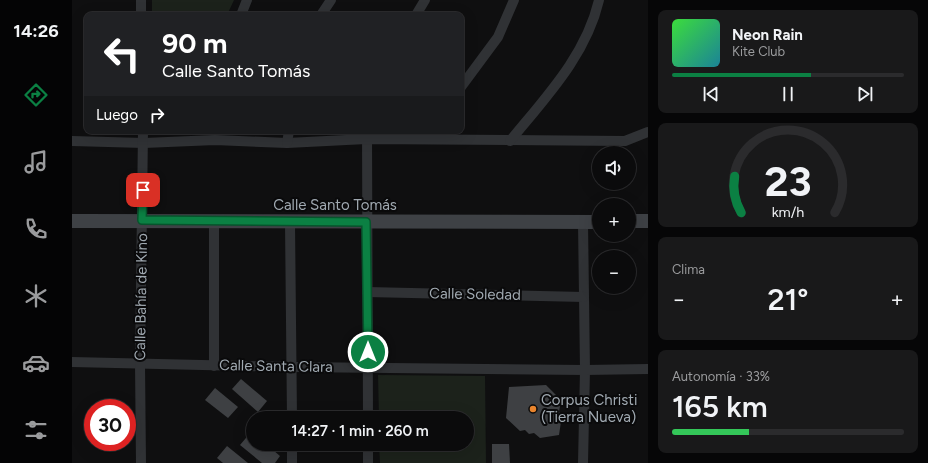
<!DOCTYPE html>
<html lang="es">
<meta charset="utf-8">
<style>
:root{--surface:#0b0b0c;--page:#19191a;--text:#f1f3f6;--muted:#9a9b9d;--line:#2b2b2d;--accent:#0b8043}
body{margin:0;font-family:Figtree,sans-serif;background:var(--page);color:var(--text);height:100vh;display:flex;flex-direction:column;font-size:15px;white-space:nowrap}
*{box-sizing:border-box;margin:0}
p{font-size:13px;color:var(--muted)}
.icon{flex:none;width:22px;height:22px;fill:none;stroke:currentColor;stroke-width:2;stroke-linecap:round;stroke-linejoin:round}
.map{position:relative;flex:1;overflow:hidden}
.details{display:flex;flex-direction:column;gap:10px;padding:10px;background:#060607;width:280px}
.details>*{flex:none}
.hud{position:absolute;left:12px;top:12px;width:380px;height:122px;border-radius:8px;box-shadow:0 4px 16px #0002,0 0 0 1px var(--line);background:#202124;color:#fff;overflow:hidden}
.buttons{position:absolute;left:520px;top:146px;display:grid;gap:8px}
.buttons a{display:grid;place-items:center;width:44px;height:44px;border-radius:50%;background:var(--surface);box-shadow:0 4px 16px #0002,0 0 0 1px var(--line);font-size:20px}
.speed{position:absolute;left:12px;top:399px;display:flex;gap:8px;font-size:20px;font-weight:700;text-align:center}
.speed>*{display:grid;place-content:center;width:52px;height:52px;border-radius:50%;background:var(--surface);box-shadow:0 4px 16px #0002,0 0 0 1px var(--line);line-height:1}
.speed .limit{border:6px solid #d22;background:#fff;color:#111}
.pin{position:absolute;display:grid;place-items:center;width:34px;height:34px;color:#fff;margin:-17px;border-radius:8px;box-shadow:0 2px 6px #0006}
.me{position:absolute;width:44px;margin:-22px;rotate:0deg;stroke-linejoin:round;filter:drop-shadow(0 0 3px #0008)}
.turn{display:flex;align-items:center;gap:14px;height:84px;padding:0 12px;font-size:18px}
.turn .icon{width:52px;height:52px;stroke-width:2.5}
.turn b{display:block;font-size:28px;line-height:34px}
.then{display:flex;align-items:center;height:38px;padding:0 12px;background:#0003;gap:8px;font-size:15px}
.big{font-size:30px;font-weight:600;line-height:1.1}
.details .tile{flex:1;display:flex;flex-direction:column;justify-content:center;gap:6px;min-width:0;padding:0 14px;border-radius:8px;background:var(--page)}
.details .dial{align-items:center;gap:0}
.dial svg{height:104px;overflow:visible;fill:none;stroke:var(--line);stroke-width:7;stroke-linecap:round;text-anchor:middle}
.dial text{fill:var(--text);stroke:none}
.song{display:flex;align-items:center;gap:12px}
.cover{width:48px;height:48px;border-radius:6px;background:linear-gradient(135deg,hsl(120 70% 55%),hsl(190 70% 35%))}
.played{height:4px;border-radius:2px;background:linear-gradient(90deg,var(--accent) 60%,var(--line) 60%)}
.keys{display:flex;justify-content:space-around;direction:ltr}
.heat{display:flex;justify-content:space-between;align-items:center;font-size:22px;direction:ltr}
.charge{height:6px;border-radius:3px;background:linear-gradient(90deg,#34c759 33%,var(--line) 0)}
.trip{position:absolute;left:174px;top:411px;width:228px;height:40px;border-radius:20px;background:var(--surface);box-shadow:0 4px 16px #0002,0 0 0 1px var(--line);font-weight:600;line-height:40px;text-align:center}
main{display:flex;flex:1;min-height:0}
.dock{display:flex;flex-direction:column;width:72px;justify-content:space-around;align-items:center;background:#040405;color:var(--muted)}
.dock .icon{width:28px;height:28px}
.dock .active{color:var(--accent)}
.dock b{font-size:18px;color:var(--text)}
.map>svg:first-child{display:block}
.green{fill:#1c221b}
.building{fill:#3e4043}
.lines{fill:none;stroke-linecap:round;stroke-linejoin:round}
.street{stroke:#303235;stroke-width:10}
.secondary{stroke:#3e4145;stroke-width:14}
.route-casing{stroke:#07532c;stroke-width:10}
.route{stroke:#0b8043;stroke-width:7}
.poi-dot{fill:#ea852d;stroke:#0a0a0b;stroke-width:1.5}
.labels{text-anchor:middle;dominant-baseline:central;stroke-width:4;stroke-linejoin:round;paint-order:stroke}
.street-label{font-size:15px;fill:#a0a9b1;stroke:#0a0a0b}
.poi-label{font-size:15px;fill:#a0a9b1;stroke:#0a0a0b;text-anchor:start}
</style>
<main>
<nav class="dock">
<b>14:26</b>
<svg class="icon active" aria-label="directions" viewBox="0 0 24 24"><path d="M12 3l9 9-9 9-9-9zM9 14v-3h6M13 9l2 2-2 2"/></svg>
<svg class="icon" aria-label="music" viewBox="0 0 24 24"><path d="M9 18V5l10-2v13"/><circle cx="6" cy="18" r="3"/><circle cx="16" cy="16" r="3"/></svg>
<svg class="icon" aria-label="phone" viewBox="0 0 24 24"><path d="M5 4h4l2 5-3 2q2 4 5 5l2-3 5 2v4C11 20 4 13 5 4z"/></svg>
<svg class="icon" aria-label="climate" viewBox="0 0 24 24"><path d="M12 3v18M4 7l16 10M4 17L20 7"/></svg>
<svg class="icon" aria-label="car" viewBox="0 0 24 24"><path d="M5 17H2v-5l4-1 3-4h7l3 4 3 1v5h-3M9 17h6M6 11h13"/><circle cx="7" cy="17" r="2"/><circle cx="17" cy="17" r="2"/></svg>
<svg class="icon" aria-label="filters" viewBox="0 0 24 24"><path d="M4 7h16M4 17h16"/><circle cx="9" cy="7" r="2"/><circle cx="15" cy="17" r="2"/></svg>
</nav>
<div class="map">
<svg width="576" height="463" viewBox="0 0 576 463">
<rect width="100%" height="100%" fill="#0f0f10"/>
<g class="green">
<path d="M80,0h82l-7,15h-75z"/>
<path d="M306,375l107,1 1,87h-106l-1,-19h88v-26h-88z"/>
</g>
<g class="building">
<path d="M169,379l26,22 -9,11 -26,-23z"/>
<path d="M474,385l12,12 -3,4 5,5 -1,6 3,3 -3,20 -19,3 -6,-5 -5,1 -4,-4 -5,1 -14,-13 3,-31z"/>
<path d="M143,388l23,19 -10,11 -23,-18z"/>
<path d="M179,432l2,1v11h13l14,12 -5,7h-13l-22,-18z"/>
<path d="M420,444h17l1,19h-18z"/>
<path d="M155,446l21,17h-25l-6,-5z"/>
</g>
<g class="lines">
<g class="street">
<path d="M69,15v-15"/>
<path d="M169,15l6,-15"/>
<path d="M249,15l10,-15"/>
<path d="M344,15l9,-15"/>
<path d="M389,87l37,-50 16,-37"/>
<path d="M295,131l1,287"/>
<path d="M0,141l72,2 71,-3 72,3 79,-4 259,2 23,-9"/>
<path d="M438,141c35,-43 76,-85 89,-141"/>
<path d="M215,143l2,-12"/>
<path d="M511,222l2,148 -2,93"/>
<path d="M218,223l2,195"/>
<path d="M295,292l217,5"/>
<path d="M0,362l221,5 292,3 63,-1"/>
<path d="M142,366v-144"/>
<path d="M296,444v19"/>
<path d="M69,463l-1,-99 3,-233"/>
<path d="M220,463v-19"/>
</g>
<g class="secondary">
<path d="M0,221l527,1"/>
<path d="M557,221h19"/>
</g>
</g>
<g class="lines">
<defs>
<path id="route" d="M71,190l-1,30 224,2 2,130"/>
</defs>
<use href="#route" class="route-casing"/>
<use href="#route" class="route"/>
</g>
<circle class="poi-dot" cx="461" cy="409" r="4"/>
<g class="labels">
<g class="street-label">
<text x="263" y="205">Calle Santo Tomás</text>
<text transform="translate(403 294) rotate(1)">Calle Soledad</text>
<text transform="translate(69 297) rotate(-89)">Calle Bahía de Kino</text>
<text transform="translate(204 366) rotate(1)">Calle Santa Clara</text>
</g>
<g class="poi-label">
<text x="469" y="400">Corpus Christi<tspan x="469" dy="17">(Tierra Nueva)</tspan></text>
</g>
</g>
</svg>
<div class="buttons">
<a><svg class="icon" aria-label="sound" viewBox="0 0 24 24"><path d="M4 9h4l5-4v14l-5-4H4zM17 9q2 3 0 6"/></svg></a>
<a>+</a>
<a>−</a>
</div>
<div class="speed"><div class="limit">30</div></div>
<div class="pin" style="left:71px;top:190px;background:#d93025"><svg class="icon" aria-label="arrive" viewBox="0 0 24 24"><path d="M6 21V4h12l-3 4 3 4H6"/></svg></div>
<svg class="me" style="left:296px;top:352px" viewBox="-20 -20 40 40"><circle r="17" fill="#0b8043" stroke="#fff" stroke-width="3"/><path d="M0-11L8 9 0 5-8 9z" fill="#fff"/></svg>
<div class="trip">14:27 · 1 min · 260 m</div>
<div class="hud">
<div class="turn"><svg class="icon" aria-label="left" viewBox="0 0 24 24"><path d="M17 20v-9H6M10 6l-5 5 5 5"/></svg><div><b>90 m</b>Calle Santo Tomás</div></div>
<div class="then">Luego<svg class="icon" aria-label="right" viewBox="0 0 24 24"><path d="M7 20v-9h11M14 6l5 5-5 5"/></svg></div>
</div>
</div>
<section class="details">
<div class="tile">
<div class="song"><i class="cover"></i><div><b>Neon Rain</b><p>Kite Club</p></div></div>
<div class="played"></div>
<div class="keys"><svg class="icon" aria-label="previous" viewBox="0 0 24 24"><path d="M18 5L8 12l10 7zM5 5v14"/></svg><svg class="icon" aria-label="pause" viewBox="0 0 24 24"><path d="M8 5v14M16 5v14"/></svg><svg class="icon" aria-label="next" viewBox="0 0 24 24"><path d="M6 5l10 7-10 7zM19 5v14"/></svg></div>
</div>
<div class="tile dial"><svg viewBox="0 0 100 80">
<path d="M14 69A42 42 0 1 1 86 69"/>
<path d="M14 69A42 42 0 0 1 9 41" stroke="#0b8043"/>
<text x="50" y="56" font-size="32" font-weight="700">23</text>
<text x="50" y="72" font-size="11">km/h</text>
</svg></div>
<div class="tile"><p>Clima</p>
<div class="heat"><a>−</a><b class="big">21°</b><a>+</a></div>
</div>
<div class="tile"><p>Autonomía · 33%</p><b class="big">165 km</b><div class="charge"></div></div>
</section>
</main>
